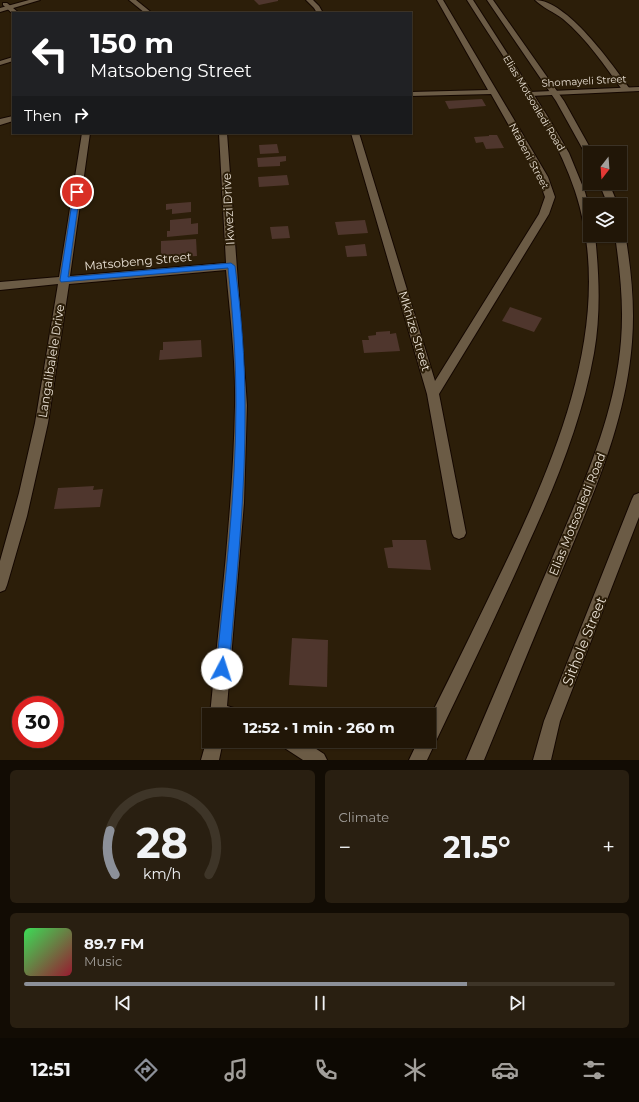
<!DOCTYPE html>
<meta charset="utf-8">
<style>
:root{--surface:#211607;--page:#291f11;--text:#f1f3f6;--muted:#a29f9b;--line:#3e3528;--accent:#8c9099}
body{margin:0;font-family:Montserrat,sans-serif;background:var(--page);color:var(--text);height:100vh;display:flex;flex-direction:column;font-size:15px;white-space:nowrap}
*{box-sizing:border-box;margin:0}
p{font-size:13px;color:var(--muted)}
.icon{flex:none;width:22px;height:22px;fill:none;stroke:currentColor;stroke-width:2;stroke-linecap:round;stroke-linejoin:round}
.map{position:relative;height:760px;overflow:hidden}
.side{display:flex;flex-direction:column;gap:10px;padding:10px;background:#120c04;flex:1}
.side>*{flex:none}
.hud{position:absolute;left:12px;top:12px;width:400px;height:122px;border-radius:0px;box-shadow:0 1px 3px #0004,0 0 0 1px var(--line);background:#202124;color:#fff;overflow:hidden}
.needle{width:26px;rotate:197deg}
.controls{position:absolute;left:583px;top:146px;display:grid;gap:8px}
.controls a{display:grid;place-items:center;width:44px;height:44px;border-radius:0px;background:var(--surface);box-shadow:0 1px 3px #0004,0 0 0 1px var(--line);font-size:20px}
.speed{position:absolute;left:12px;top:696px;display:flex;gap:8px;font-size:20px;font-weight:700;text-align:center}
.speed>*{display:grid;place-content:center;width:52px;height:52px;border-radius:50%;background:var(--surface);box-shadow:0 1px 3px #0004,0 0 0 1px var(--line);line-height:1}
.speed .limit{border:6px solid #d22;background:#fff;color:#111}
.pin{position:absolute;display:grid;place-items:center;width:34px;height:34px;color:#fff;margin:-17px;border:2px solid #fff;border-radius:50%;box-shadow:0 1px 4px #0007}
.me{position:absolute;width:44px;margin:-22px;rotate:5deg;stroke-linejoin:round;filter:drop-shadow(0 0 3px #0008)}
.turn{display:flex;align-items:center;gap:14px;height:84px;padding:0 12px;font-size:18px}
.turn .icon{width:52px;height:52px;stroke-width:2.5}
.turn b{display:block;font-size:28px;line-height:34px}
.then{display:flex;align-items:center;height:38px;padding:0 12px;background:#0003;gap:8px;font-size:15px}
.big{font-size:30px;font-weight:700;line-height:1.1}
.side .tile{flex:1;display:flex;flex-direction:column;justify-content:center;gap:6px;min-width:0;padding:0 14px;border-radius:6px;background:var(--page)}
.side .dial{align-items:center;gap:0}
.dial svg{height:104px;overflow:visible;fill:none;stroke:var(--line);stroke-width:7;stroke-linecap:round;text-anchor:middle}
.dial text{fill:var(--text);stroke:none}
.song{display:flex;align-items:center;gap:12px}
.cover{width:48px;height:48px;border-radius:6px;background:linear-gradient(135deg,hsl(130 70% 55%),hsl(350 70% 35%))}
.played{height:4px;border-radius:2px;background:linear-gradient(90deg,var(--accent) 75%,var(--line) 75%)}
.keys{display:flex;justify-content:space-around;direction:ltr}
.heat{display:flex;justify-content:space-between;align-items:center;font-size:22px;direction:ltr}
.side .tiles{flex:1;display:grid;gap:10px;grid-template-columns:1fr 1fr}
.tile:last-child{grid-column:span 2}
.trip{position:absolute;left:202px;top:708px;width:234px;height:40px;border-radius:0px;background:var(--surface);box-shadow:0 1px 3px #0004,0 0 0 1px var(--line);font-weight:700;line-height:40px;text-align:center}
.menu{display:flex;height:64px;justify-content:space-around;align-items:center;background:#0d0903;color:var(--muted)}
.menu .icon{width:28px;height:28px}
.menu .on{color:var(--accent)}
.menu b{font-size:18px;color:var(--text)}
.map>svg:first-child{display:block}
.building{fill:#4f362d}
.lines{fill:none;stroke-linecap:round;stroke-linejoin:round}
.minor-casing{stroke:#140700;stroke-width:2}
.tertiary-casing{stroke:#140700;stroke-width:2}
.secondary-casing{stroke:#140700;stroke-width:2}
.minor{fill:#6b5b45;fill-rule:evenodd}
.tertiary{fill:#6b5b45;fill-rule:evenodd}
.secondary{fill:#6b5b45;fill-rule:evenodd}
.route{fill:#1a73e8;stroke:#114b97}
.labels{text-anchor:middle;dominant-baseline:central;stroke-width:4;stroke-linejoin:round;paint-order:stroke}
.far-street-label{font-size:10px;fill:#eae1d5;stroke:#2c1e09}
.street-label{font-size:12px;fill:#eae1d5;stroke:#2c1e09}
.near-street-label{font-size:14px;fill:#eae1d5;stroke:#2c1e09}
</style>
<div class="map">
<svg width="639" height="760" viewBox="0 0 639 760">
<rect width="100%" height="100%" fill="#2c1e09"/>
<g class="building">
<path d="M254,0h24v1l-19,4z"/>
<path d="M362,11l1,2h-25v-1z"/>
<path d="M482,99l4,7 -37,3 -4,-8z"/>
<path d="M489,135h8l7,13 -18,1 -3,-7 -7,1 -2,-6 15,-1z"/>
<path d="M277,144l2,9 -19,1 -1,-9z"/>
<path d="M286,156v5l-6,1v4l-22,1 -1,-9z"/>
<path d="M287,175l2,10 -30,2 -1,-10z"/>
<path d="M191,202v10l-19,2v-5l-6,1v-6z"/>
<path d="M191,218v6l7,-1v11l-31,3v-6h3v-11z"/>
<path d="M365,220l3,13 -30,2 -3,-13z"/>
<path d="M288,226l2,12 -18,1 -2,-12z"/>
<path d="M196,239l1,17 -36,2v-17z"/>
<path d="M365,244l2,12 -20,1 -2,-11z"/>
<path d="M510,307l32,11 -8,14 -32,-11z"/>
<path d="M390,331v3l6,-1 4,18 -36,2 -2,-13h7l-1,-4 8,-1v-3z"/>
<path d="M201,340l1,17 -43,3 1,-10h3v-8z"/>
<path d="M94,486l-1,4 10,-1 -3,18 -46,2 4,-21z"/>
<path d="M392,540h34l5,30 -43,-2 -4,-20 9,-1z"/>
<path d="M292,638l36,2 -1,47 -38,-2z"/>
</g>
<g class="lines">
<defs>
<g id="minor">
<path d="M129,0h7l16,13h-7z"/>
<path d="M306,0h7l6,6 4,7h-6l-3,-5z"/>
<path d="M437,0h6l105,177 7,20 -6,17 -110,180 27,139 -2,4 -5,2 -5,-2 -2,-4 -25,-139 -76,-261h8l76,248 104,-167 6,-17 -7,-20 -47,-83 -80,2v-4l77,-2z"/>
<path d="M535,0c32,0 77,64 95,89l-1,2h-6c-18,-25 -36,-52 -60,-72 -9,-7 -20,-11 -28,-19z"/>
<path d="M3,3h4l12,10 -6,1 -10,-9z"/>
<path d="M13,57v4l-13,4v-4z"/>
<path d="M13,116v5l-13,4v-6z"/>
<path d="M82,133h8l-20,143 156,-13 -7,-130h8l20,272 -3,98 -17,203 10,3 2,6h-29c10,-103 23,-206 25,-309 1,-45 -5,-91 -9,-136l-157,14 -21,139 -21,93 -20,69 -2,5 -5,2v-31l19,-68 16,-70 23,-139 -58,6v-8l59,-5z"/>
<path d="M639,493v24l-79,204 -9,39h-18l11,-39 88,-222 2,-4z"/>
<path d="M208,735l1,6h14l-4,19h-18z"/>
<path d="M280,741h24l20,13 3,6h-24l-20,-13z"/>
</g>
<path id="tertiary" d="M639,87v4l-109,5 -4,-2 4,-2z"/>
<g id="secondary">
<path d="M29,0h11l-40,12v-4z"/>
<path d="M467,0h6l75,117 21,36 16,39 5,18v25h5c4,39 6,78 -1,118 -12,68 -39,133 -68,196 -31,71 -66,141 -99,211h-18l9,-19h11v-22c26,-52 51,-103 76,-155 54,-113 111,-248 70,-373 -22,-66 -71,-132 -108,-191z"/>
<path d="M487,0h6l71,101 29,52h-3v5l-4,-3 -30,-54z"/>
<path d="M599,183h10l9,22h-10z"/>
<path d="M620,230l5,3c6,36 10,71 7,109 -6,78 -37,148 -66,219 -28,66 -55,133 -82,199h-18c29,-69 59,-138 88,-206 29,-69 61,-138 67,-213 3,-37 -1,-70 -6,-106h5z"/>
</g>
</defs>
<use href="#minor" class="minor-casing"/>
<use href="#tertiary" class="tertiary-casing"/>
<use href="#secondary" class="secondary-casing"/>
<use href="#minor" class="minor"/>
<use href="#tertiary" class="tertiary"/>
<use href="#secondary" class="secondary"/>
</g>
<path class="route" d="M74,190h5l1,2 -12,85 163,-14 4,3c6,45 10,93 10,139 1,88 -9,176 -16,264l-2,4 -5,2 -4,-2 -2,-4c9,-88 20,-176 20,-264 0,-45 -3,-92 -8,-137l-167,14 -1,-2z"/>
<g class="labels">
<g class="far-street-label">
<text transform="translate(584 81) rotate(-3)">Shomayeli Street</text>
<text transform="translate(534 103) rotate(59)">Elias Motsoaledi Road</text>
<text transform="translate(529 156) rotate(62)">Ntabeni Street</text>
</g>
<g class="street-label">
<text transform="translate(228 209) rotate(-93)">Ikwezi Drive</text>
<text transform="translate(138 261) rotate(-5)">Matsobeng Street</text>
<text transform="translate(415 331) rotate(73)">Mkhize Street</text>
<text transform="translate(51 361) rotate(-81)">Langalibalele Drive</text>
<text transform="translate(577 514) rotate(-68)">Elias Motsoaledi Road</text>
</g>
<g class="near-street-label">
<text transform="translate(584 641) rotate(-68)">Sithole Street</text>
</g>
</g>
</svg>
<div class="controls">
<a><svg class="needle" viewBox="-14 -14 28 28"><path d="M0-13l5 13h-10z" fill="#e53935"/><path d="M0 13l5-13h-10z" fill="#a29f9b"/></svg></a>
<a><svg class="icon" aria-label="layers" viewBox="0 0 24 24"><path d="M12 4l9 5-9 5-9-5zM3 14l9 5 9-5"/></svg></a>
</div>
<div class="speed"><div class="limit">30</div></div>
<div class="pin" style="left:77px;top:192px;background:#d93025"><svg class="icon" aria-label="arrive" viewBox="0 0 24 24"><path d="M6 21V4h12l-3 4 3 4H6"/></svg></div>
<svg class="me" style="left:222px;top:669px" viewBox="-20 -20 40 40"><circle r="19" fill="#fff"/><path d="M0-13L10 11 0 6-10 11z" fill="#1a73e8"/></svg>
<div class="trip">12:52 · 1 min · 260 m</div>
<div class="hud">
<div class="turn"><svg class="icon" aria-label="left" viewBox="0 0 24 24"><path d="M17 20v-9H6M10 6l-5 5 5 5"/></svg><div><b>150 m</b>Matsobeng Street</div></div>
<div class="then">Then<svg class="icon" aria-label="right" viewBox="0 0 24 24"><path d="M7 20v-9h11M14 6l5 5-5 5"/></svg></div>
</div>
</div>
<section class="side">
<div class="tiles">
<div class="tile dial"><svg viewBox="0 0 100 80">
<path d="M14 69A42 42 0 1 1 86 69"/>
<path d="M14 69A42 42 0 0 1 10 35" stroke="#8c9099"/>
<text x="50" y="56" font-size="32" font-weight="700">28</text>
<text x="50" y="72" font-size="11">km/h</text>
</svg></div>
<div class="tile"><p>Climate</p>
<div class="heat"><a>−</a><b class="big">21.5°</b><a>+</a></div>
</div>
<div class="tile">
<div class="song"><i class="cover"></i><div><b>89.7 FM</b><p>Music</p></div></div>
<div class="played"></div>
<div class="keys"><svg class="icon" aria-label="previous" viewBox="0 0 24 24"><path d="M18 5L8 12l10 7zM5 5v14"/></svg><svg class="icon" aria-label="pause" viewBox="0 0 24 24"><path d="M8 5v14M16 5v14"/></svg><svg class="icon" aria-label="next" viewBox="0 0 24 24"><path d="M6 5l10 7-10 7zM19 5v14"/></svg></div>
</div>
</div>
</section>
<nav class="menu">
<b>12:51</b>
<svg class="icon on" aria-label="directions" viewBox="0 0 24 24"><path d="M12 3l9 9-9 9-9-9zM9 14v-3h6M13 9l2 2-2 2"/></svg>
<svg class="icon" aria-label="music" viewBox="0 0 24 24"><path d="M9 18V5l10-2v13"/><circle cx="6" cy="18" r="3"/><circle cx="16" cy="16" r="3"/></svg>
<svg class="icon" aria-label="phone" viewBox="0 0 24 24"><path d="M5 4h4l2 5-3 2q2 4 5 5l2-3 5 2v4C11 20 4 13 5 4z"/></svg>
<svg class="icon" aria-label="climate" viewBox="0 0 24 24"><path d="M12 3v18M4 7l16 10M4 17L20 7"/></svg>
<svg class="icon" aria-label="car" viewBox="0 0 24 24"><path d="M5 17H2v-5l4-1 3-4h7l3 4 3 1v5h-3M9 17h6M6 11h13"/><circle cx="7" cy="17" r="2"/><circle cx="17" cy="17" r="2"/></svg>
<svg class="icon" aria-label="filters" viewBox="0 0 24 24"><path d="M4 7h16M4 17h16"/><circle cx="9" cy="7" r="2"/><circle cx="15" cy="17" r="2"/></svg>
</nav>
